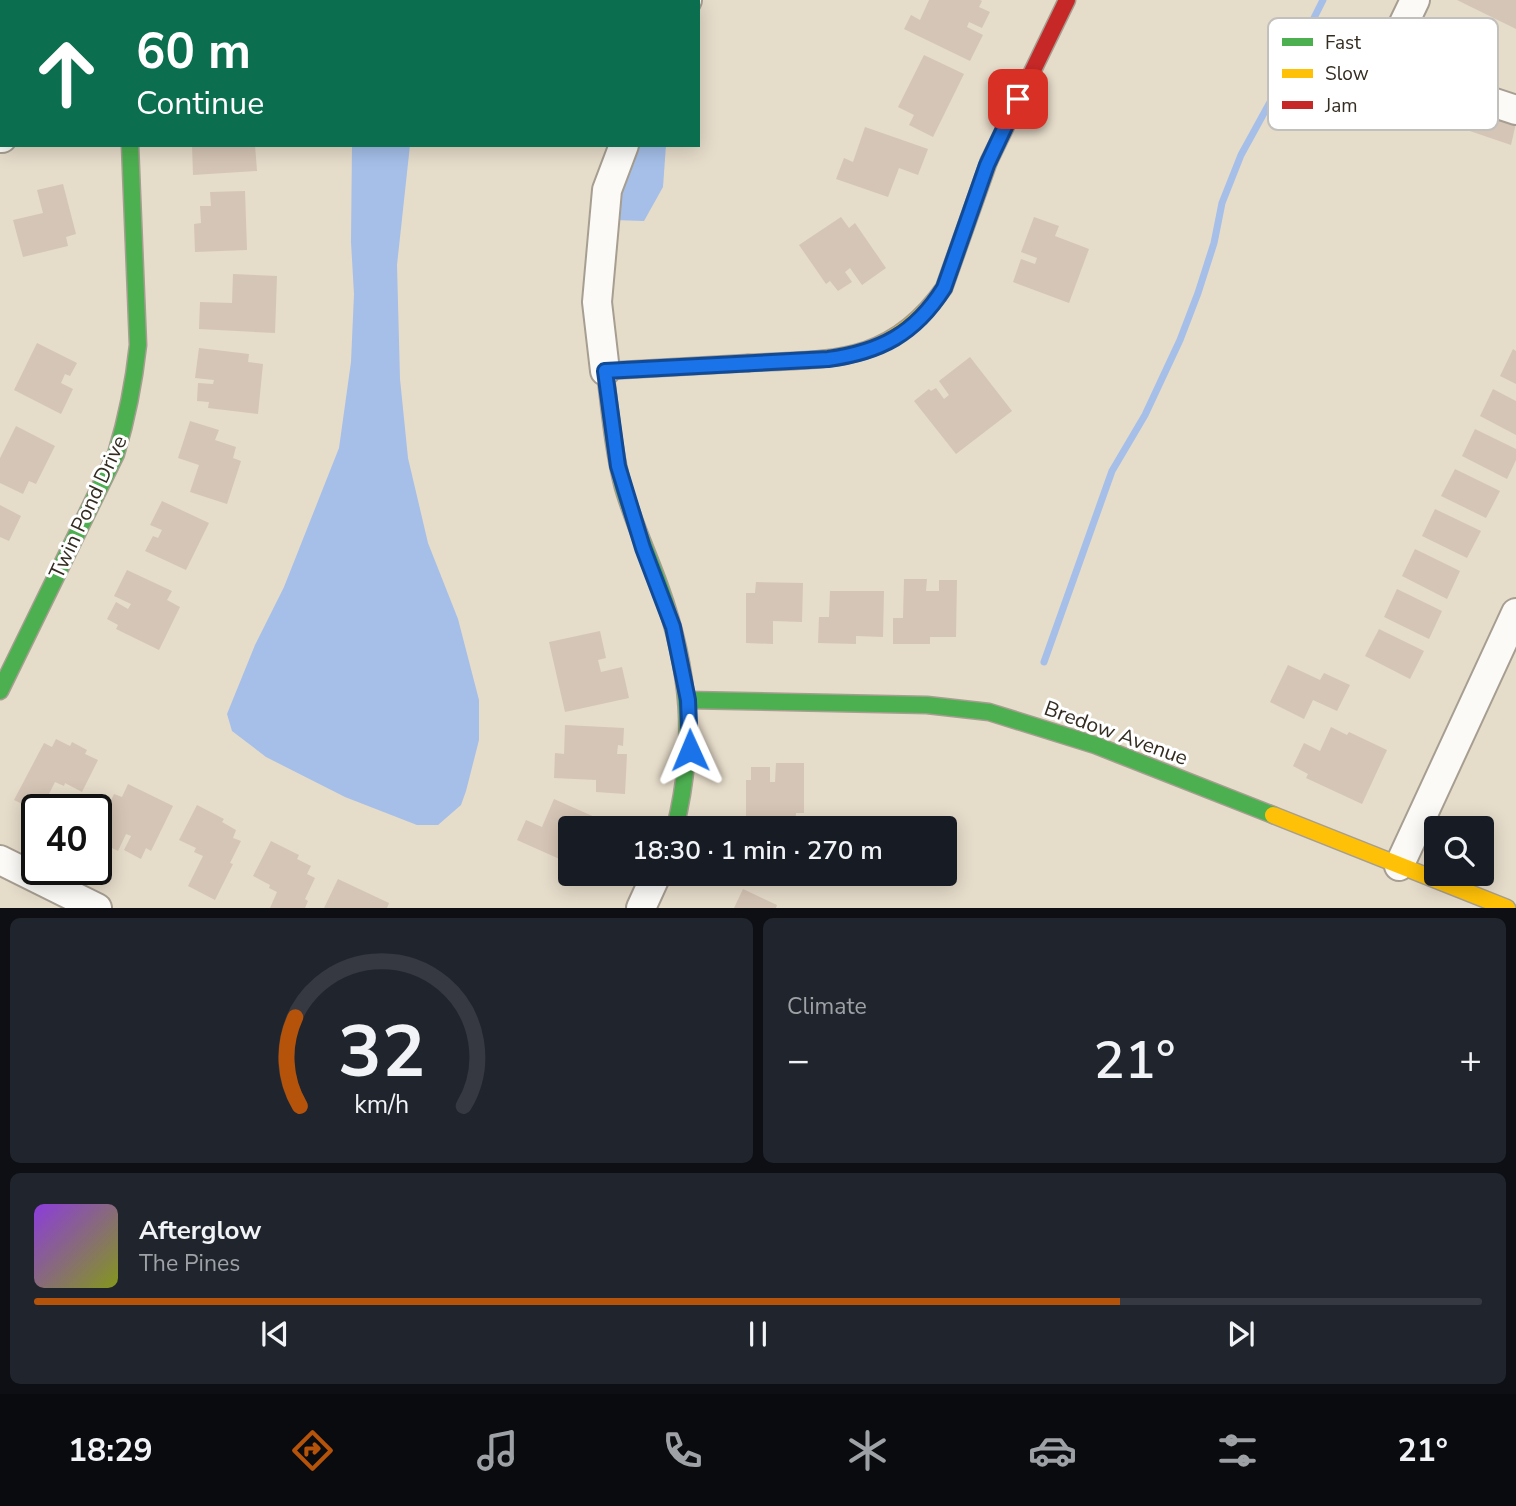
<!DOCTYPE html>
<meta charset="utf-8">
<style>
:root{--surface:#171b24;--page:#20242c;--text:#f1f3f6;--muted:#9ea1a6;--line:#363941;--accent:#b45309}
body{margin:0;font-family:"Nunito Sans",sans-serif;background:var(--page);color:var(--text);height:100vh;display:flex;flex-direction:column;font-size:26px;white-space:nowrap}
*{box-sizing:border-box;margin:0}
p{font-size:23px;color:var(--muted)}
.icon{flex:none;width:38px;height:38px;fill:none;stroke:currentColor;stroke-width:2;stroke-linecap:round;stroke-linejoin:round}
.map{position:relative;height:908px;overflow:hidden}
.details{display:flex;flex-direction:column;gap:10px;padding:10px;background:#0d0f14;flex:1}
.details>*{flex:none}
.guide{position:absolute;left:0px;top:0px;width:700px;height:147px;box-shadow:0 4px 18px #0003;background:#0b6e4f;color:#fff;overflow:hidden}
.fabs{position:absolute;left:1424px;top:816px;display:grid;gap:14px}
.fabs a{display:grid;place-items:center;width:70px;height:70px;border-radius:7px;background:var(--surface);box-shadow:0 4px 18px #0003;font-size:35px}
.speed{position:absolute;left:21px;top:794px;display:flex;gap:14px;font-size:35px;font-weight:700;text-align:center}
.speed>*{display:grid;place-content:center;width:91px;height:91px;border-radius:50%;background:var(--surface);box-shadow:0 4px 18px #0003;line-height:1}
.speed .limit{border:4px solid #111;border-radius:10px;background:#fff;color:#111}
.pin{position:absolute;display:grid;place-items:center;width:60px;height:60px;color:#fff;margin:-30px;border-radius:14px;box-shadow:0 4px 10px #0006}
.me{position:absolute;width:77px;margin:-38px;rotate:359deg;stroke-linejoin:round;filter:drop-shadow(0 0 5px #0008)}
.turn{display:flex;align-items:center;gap:24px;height:147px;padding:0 21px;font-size:32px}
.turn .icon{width:91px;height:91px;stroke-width:2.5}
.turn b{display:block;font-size:49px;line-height:60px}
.big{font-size:52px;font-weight:600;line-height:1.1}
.details .widget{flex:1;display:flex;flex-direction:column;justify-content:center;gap:10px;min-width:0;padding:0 24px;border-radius:10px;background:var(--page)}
.details .dial{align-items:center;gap:0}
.dial svg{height:182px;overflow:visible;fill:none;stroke:var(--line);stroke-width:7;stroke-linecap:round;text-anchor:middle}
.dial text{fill:var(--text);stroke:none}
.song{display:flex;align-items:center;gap:21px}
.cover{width:84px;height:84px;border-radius:10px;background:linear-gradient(135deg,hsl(270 70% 55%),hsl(70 70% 35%))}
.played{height:7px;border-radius:4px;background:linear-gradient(90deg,var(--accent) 75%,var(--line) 75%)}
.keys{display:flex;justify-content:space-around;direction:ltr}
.heat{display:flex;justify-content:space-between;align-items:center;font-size:38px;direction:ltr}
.details .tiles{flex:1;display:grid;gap:10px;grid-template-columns:1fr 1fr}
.widget:last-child{grid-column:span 2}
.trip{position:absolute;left:558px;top:816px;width:399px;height:70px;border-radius:7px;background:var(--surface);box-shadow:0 4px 18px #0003;font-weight:600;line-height:70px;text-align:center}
.menu{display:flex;height:112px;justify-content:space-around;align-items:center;background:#090b0e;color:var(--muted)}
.menu .icon{width:49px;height:49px}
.menu .on{color:var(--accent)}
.menu b{font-size:32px;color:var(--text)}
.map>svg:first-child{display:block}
.water{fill:#a5bfe9}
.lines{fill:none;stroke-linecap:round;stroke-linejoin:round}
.stream{stroke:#a5bfe9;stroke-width:7}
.building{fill:#d5c5b6}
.street-casing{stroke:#a69e91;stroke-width:32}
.fast-casing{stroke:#a69e91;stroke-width:19}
.slow-casing{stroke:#a69e91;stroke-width:19}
.jam-casing{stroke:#a69e91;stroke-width:19}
.street{stroke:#fbfaf7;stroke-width:28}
.fast{stroke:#4caf50;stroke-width:16}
.slow{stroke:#ffc107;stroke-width:16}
.jam{stroke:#c62828;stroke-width:16}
.route-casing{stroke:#114b97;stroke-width:18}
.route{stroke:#1a73e8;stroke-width:12}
.labels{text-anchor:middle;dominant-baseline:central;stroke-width:6;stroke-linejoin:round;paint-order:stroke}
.street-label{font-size:21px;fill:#332c20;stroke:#fff}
.key{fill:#fff;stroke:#c2c0bc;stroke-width:2}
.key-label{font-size:19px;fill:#332c20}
</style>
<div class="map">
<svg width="1516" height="908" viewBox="0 0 1516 908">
<rect width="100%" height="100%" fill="#e6dcca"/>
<g class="water">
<path d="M352,145h58l-13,120 3,114 8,79 20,85 30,76 21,81v40l-13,51 -5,14 -23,20h-21l-72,-28 -79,-40 -34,-26 -5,-17 28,-69 29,-58 55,-139 12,-86 3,-68 -3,-52z"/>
<path d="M608,145h58l-3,42 -19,34 -30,-1 -18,-16v-28z"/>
</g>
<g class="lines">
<path class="stream" d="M1044,662l68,-191 33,-56 35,-75 18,-47 16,-50 8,-40 19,-48 51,-93 31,-62"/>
</g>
<g class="building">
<path d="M929,0h51l2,1 -3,6 11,5 -8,16 -13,-6 -2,5 16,8 -13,26 -66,-32 7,-14 9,5z"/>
<path d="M1457,0h59v29z"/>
<path d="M924,55l40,19 -31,63 -24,-12 5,-10 -16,-8z"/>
<path d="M1412,89l104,34 -5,22 -106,-36z"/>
<path d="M865,127l63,22 -10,26 -19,-7 -11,29 -52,-18 8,-21 9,4z"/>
<path d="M192,145h63l2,26 -64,4z"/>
<path d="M63,184l13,50 -10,3 2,9 -45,11 -10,-37 30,-7 -6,-23z"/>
<path d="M245,191l2,59 -52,2 -1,-28 7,-1 -1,-17h11l-1,-14z"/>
<path d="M841,217l8,11 6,-5 31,45 -24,17 -12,-17 -5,4 7,10 -14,9 -8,-10 -4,3 -27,-39z"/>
<path d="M1034,217l25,9 -4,10 34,13 -20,54 -56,-21 8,-23 14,5 2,-6 -16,-6z"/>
<path d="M233,274l44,2 -2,57 -76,-4 1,-27 32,1z"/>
<path d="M37,343l40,20 -7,13 -5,-2 -4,9 12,6 -12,25 -47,-24z"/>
<path d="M199,348l50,6 -1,8 15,2 -5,50 -50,-6 1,-6 -12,-1 1,-18 15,1 1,-4 -19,-2z"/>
<path d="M1513,349l3,2v33l-16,-8z"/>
<path d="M970,357l42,54 -56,43 -42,-53 15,-12 2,2 5,-3 8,11 5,-4 -10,-14z"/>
<path d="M1493,389l23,12v34l-36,-19z"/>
<path d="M190,421l29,9 -4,10 21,7 -3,11 8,3 -14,43 -37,-12 9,-27 -21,-7z"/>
<path d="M16,426l39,20 -19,38 -7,-3 -6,13 -23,-11v-25z"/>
<path d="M1475,429l41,20v11l-9,19 -45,-23z"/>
<path d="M1455,469l45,22 -14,27 -45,-22z"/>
<path d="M162,501l47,22 -23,47 -41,-19 8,-15 5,2 4,-8 -12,-5z"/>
<path d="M0,505l21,11 -12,25 -9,-4z"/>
<path d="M1435,509l46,22 -14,27 -45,-22z"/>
<path d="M1415,549l45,22 -13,28 -45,-23z"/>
<path d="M127,570l45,21 -5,9 13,7 -21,43 -43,-21 2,-4 -11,-6 9,-17 12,7 3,-5 -17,-8z"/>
<path d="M904,579h23l-1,12h13v-11h18l-1,57h-26v7h-37v-26h10z"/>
<path d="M756,582l47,1 -1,39 -29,-1v23l-27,-1v-50h9z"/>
<path d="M1397,589l45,22 -13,28 -45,-22z"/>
<path d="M830,591h54l-1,46 -27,-1v8l-38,-1 1,-26h10z"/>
<path d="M1379,629l45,22 -14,28 -45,-23z"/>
<path d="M600,631l6,27 -8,2 3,12 21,-5 7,31 -64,14 -16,-70z"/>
<path d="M1288,665l32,15 4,-7 26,12 -13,26 -24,-11 -9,19 -34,-17z"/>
<path d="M565,725l59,3 -1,18 -5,-1 -1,9h10l-2,40 -29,-2v-12l-42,-2 1,-25 9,1z"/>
<path d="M1331,727l16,8 2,-3 38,18 -25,54 -56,-26 2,-4 -15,-8 11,-23 16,8z"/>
<path d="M56,739l14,7 2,-4 15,8 -2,4 13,6 -16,32 -17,-9 -1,3 -9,-4 -14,28 -4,1 -23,-11 30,-57 8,4z"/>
<path d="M776,763h28v50h-8l-1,14h-49v-47h5v-13h19v15h5z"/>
<path d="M128,784l45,22 -22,45 -5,-3 -5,11 -17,-9 7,-14 -5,-2 -8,17 -22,-11v-19l5,-10 4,2 9,-19 8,3z"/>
<path d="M554,799l52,23 -2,6h-34v45h21l-5,11 -27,-12 5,-11 -47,-21 9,-20 16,7z"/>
<path d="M197,805l27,14 -2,3 14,8 -3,8 8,3 -11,22 3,1 -18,36 -27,-14 15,-30 -9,-4 2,-4 -17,-8z"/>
<path d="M271,841l28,14 -2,4 14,7 -4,8 8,4 -10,21 3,2 -3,7h-35l7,-16 -8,-4 1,-3 -17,-9z"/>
<path d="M338,879l51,24 -2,5h-63z"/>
<path d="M743,889l34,16 -1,3h-42z"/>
</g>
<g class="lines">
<defs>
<g id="street">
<path d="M123,0v2"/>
<path d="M1415,0l-12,25 -9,31 16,19 106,35"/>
<path d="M686,2l1,-2"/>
<path d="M0,138h2"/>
<path d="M605,371l-8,-69 10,-112 17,-45"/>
<path d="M0,860l97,48"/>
<path d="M1399,866l117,-253"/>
<path d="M641,908l16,-35"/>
</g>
<g id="fast">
<path d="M0,691l116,-237c11,-36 18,-72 22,-109l-8,-200"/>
<path d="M688,700l239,5 62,7 106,33 178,70"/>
<path d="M675,828c21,-85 15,-158 -15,-241 -12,-33 -27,-66 -37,-100 -10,-38 -13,-77 -18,-116l143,-8"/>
</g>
<g id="slow">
<path d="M748,363c84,-4 143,1 196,-75l45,-127"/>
<path d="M1273,815l234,93"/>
</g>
<path id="jam" d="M989,161l78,-161"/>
</defs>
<use href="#street" class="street-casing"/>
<use href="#fast" class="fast-casing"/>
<use href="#slow" class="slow-casing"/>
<use href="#jam" class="jam-casing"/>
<use href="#street" class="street"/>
<use href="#fast" class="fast"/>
<use href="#slow" class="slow"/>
<use href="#jam" class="jam"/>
</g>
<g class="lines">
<defs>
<path id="route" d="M690,750l-2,-50 -15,-73 -30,-79 -25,-82 -13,-95 223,-12c52,-7 87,-25 116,-71l43,-123 31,-66"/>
</defs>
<use href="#route" class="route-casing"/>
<use href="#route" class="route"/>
</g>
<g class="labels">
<g class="street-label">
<text transform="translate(88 507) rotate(-65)">Twin Pond Drive</text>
<text transform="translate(1116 733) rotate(20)">Bredow Avenue</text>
</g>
</g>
<rect x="1268" y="18" width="230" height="112" rx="10" class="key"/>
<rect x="1282" y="38" width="31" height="8" fill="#4caf50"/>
<rect x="1282" y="69" width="31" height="9" fill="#ffc107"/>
<rect x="1282" y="101" width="31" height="8" fill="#c62828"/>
<g class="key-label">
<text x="1325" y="49">Fast</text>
<text x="1325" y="80">Slow</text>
<text x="1325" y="112">Jam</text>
</g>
</svg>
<div class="fabs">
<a><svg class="icon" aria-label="search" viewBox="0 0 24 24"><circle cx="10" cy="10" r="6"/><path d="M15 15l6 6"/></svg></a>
</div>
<div class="speed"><div class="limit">40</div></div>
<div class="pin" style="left:1018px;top:99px;background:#d93025"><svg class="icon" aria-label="arrive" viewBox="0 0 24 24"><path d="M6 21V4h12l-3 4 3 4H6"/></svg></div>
<svg class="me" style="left:690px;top:750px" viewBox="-20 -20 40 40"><path d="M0-17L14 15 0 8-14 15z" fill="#1a73e8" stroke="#fff" stroke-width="4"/></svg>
<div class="trip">18:30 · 1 min · 270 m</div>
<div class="guide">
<div class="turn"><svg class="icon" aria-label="ahead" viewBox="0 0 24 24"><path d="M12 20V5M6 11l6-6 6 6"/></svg><div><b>60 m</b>Continue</div></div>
</div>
</div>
<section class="details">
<div class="tiles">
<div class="widget dial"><svg viewBox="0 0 100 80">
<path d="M14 69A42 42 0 1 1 86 69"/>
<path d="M14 69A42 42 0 0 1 12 30" stroke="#b45309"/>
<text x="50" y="56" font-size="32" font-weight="700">32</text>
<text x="50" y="72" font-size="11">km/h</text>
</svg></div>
<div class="widget"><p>Climate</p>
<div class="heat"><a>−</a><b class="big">21°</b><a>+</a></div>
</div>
<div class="widget">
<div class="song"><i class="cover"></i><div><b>Afterglow</b><p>The Pines</p></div></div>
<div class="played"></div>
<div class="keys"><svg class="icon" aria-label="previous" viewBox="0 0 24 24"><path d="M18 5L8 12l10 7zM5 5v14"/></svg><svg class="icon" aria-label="pause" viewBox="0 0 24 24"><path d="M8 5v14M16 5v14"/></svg><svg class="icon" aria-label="next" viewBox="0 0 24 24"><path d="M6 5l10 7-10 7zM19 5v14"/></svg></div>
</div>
</div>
</section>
<nav class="menu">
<b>18:29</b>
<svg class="icon on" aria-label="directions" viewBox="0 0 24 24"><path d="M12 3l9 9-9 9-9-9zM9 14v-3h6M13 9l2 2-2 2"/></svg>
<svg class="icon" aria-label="music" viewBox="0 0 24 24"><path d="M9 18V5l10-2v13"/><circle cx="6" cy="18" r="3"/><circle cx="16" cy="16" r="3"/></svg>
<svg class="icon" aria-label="phone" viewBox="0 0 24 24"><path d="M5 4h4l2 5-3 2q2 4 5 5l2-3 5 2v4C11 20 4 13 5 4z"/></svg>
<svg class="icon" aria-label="climate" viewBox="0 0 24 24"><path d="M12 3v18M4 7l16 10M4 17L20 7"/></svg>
<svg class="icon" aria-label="car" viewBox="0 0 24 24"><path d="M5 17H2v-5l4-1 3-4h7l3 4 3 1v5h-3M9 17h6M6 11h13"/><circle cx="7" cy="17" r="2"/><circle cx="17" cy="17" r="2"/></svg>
<svg class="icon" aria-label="filters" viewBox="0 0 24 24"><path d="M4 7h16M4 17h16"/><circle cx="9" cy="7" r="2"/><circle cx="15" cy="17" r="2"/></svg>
<b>21°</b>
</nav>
